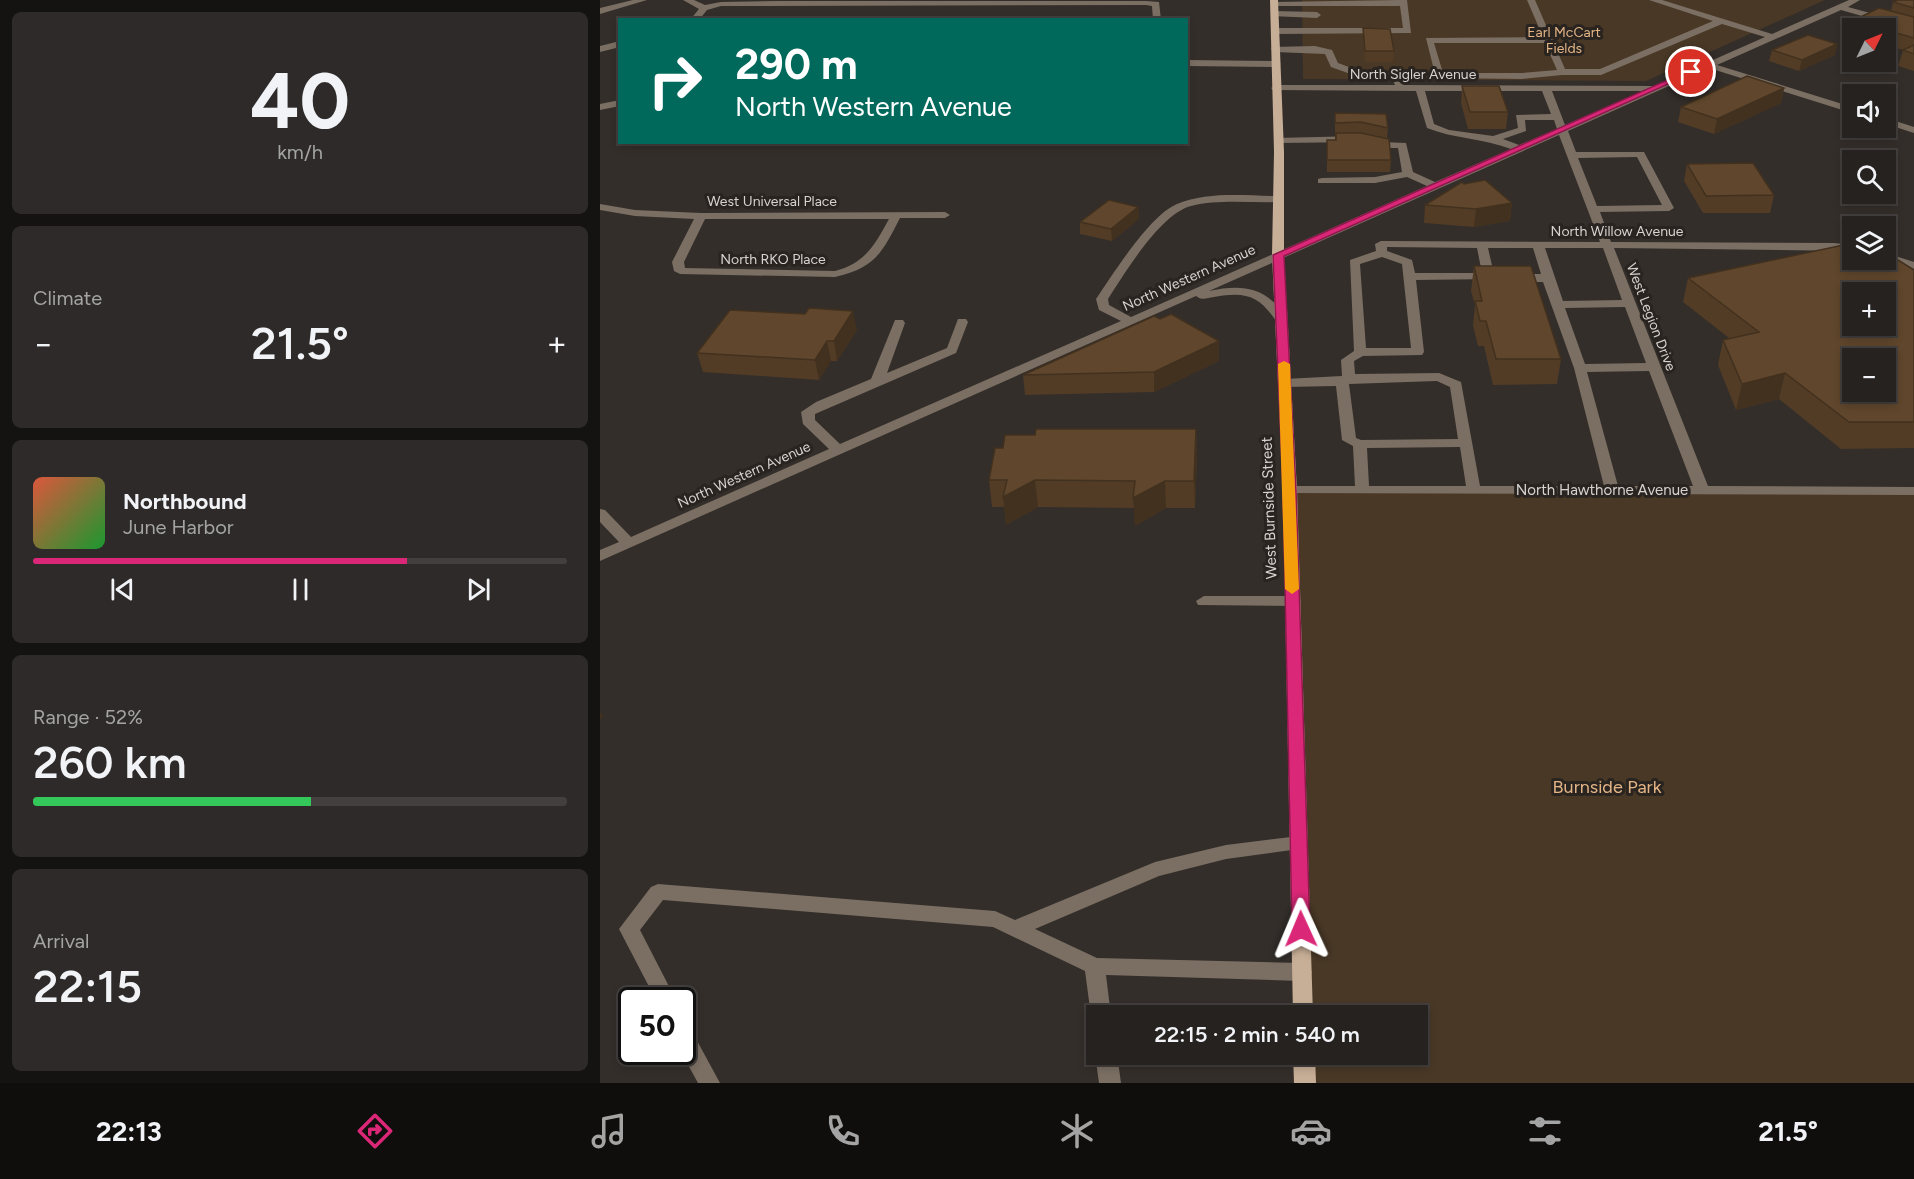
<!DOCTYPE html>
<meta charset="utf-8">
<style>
:root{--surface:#262220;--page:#2e2a29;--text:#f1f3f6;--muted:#a4a4a5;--line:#423f3e;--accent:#db2777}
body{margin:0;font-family:Figtree,sans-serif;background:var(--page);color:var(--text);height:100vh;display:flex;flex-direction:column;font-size:22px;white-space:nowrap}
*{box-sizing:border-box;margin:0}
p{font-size:20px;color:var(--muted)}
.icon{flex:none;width:33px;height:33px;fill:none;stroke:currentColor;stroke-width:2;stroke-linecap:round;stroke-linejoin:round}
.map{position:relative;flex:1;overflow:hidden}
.panel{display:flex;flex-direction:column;gap:12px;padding:12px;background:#151312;width:600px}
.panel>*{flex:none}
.top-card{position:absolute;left:18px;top:18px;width:570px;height:126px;border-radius:0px;box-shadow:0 3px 9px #0003,0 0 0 2px var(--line);background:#00695c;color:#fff;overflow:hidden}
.needle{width:39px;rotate:47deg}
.controls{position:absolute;left:1242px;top:18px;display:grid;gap:12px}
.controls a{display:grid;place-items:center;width:54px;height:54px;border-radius:0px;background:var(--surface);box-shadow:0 3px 9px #0003,0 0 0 2px var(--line);font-size:30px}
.speed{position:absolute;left:18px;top:987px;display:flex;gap:12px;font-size:30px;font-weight:700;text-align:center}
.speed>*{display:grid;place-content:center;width:78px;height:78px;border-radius:50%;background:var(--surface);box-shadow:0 3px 9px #0003,0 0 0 2px var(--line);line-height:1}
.speed .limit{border:3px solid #111;border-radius:9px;background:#fff;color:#111}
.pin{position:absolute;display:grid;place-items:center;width:51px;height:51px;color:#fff;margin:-26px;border:3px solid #fff;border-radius:50%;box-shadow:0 2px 6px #0007}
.me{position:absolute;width:66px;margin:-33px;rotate:359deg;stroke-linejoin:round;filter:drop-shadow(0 0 4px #0008)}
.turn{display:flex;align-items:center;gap:21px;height:126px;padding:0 18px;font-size:27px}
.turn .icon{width:78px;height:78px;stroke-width:2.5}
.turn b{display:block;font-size:42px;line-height:51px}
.big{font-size:45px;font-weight:600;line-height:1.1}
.panel .widget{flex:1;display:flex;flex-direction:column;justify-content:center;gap:9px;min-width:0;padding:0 21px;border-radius:9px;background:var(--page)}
.panel .dial{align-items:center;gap:0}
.dial b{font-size:78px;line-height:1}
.song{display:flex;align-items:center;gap:18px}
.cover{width:72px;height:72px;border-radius:9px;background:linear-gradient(135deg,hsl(10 70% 55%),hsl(130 70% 35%))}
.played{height:6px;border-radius:3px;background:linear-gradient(90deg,var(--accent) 70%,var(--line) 70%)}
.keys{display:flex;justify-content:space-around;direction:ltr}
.heat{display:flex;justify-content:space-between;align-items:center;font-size:33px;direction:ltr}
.charge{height:9px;border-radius:4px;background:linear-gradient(90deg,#34c759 52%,var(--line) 0)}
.trip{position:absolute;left:486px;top:1005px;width:342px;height:60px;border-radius:0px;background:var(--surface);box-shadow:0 3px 9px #0003,0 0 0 2px var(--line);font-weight:600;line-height:60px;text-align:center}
.tabs{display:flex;height:96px;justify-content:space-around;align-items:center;background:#0f0e0d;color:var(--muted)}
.tabs .icon{width:42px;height:42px}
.tabs .selected{color:var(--accent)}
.tabs b{font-size:27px;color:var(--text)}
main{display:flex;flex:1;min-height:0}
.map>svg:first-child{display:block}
.green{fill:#493826}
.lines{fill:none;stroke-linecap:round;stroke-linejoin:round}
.minor{fill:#7b6f63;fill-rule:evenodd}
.major{fill:#c7ae96;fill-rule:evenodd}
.wall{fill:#523c26}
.shaded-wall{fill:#42311f}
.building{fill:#5f462c;stroke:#42311f;stroke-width:1.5;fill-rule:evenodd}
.route{fill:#db2777;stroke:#8e194d;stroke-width:1.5}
.slow{fill:#f59e0b}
.labels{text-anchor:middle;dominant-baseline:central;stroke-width:6;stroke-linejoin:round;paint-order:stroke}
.far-park-label{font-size:14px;fill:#e3b486;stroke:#292420}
.far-street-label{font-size:14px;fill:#d7d3d0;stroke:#292420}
.street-label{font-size:15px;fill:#d7d3d0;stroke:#292420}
.near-park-label{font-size:18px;fill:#e3b486;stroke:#292420}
</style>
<main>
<section class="panel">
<div class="widget dial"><b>40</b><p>km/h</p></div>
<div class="widget"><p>Climate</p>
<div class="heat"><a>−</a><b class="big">21.5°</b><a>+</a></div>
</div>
<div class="widget">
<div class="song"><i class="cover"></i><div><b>Northbound</b><p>June Harbor</p></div></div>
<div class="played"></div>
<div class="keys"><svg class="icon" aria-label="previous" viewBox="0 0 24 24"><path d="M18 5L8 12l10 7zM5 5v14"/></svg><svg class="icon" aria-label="pause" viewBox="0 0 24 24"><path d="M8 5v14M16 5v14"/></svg><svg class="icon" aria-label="next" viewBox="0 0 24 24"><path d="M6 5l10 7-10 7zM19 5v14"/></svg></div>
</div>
<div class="widget"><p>Range · 52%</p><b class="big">260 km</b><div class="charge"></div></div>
<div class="widget"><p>Arrival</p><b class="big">22:15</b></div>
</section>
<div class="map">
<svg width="1314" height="1083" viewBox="0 0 1314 1083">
<rect width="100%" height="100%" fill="#332e2a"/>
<g class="green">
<path d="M702,0h523l-179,81 -343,-2z"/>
<path d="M690,490l624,1v592h-609l-1,-28 114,-1v-38l-115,-1z"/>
</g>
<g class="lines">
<g class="minor">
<path d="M33,0h14l-47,14v-6z"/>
<path d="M83,0h11l11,5 16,-3 58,-1h367l13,1 2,18h-8l-1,-14 -6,-1 -425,1 -14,4 -8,10h-9l9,-11z"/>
<path d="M799,0h8l4,33 -136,1 -4,-3 4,-3h128l-3,-22h-126l-4,-2 4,-2z"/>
<path d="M927,0h8l30,69h35l113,-48 -64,-21h13l110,34 77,-34h11l-12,7 66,18v6l-73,-21 -124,55 135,42v6l-143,-45 -141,63 8,21h68l30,56 -5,3 -69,1 11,30 223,1 18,2v6l-238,-3 94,238 206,1v8l-629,-2 -2,-3 2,-3 5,-1h65l-2,-40 -11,-6 -6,-54 -51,1 -7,-4 7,-4 57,-3 -1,-16 13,-9 -4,-91 26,-9 -1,-7 6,-3 219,1 -41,-107 -350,156c36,-8 60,-3 79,30l-2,3h-8c-18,-28 -31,-33 -64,-27 -7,1 -12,4 -18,-1l-596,265v-11l19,-8 -19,-20v-13l5,1 26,27 198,-88 -26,-25 -2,-12 15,-10 55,-23 24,-59h8l2,3 -18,50 60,-25 11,-29h8l2,3 -12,31 -141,61v6l25,24 281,-123 -22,-11 -3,-11c17,-25 54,-84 81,-95 31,-13 69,-8 102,-8l5,3 -5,3c-29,1 -61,-3 -88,4 -31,8 -66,67 -83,93l1,6 22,12 296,-131 -20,-9 -32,6h-57v-4l4,-1 53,-1 27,-5 -4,-24h-16l-21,-6 -82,1 -4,-1v-4l86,-2 21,6 24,1 7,29 22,10 76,-33c-28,-11 -57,-10 -84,-21l-11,-37 -143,-1 -2,-2 5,-3h119l-3,-7 -36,-2 -25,-9 -6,-13 -50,-2 -4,-3 1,-2 43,-1 17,4 6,13 19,7 42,3 5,12 250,1 111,-49 -43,-13 -121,51h-39l-40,4 -86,-1 -10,-40 117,-1zM834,43h111l12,27 -35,3h-79zM825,91h117l9,23 -35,1 2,13 -25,8 -44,-6 -15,-6zM952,91h91l-78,34zM925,120h29l3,9 -38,16 -16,-6 23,-8zM1037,157l25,48 -65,1 -19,-48zM787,247l90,1 5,25h-67l-3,-13 -25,-9zM888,248h45l8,26h-25l-6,4 6,4h27l31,86 30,118h-124l-19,-104 -22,-9 -84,1 -1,-13 9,-5 59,-1 2,-3 -8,-72 80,-1 2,-2 -4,-3zM945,248h58l19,52 -59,1zM782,257l20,7 9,84h-45l-6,-84zM1025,307l21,56 -61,1 -20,-56zM1049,371l44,115h-75l-31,-114zM837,381l13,6 8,52 -97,1 -5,-2 -7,-54zM860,447l6,39h-97l-2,-38z"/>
<path d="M674,11l43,1 4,3 -4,3 -46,-2v-4z"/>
<path d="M20,41v6l-20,5v-6z"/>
<path d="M586,60l90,1 5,3 -5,3 -90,-1z"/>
<path d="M20,100v6l-20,4v-6z"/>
<path d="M1286,118l28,9v6l-28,-9z"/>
<path d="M0,204l35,6 66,3 244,-1 5,3 -5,3h-45c-18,35 -25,50 -65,59l-155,-3 -6,-3 -2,-9 22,-43 -59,-3 -35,-6zM105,219h184c-14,25 -23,44 -54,52l-150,-3 -1,-6z"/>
<path d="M1286,253l28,9v7l-29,-9z"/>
<path d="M604,596h89l8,5 -8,5 -95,-1 -2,-4z"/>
<path d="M699,836l7,2 2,5 -2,5 -80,11 -67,17 -124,53 62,29 205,5 7,3 3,6 -3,6 -7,3 -196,-6 5,41h-15v7l-5,-7 -6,-45 -92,-44 -330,-27 -23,30 36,70h-20l-37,-71 32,-42 7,-3 337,27 20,9 140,-58 71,-17z"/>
<path d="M82,1023l7,3 31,57h-22l-17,-31z"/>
<path d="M496,1051v3h21l4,29h-22l-4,-29z"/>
</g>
<g class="major">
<path d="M670,0h8l6,152v103l13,235 16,526h-20l-10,-526 -11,-235 2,-103z"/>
<path d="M693,1054h22l1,29h-22z"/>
</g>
</g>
<g class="wall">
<path d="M1314,0v71l-16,-5 5,-16 -17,-5v-17h-34v8l-4,-1 4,-14 39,-10 2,-9z"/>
<path d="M763,28l31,23 -1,11h-28l-2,-23z"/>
<path d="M1237,44l-2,11 -36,16 -30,-10 3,-11z"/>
<path d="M862,86l46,26 -2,17h-38l-7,-26z"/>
<path d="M1184,88l-3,15 -67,31 -36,-12 3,-15z"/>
<path d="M735,113l53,15 -1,10 4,22 -1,12h-63v-32h8z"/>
<path d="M1087,164l87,31 -4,18h-67l-19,-32z"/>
<path d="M864,184l48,19 -2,18 -36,6 -50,-4 1,-18z"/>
<path d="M538,207l1,12 -27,22 -32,-7v-12z"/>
<path d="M1252,260l62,10v178l-73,1 -62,-50 -43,11 -18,-45 5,-25 6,-2 -46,-36 5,-24z"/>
<path d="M874,266l87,93 -4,25 -64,1 -9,-39h-6l-5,-20 2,-21 -4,-14z"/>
<path d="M257,330l-20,31h-6l-12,19 -116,-8 -6,-19z"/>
<path d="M619,361l-65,31 -129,3 -2,-20z"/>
<path d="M596,429l1,26 -2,53h-29l-31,18 -1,-18 -96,-1 -32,18 -2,-18h-12l-3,-27 46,-45z"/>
</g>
<g class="shaded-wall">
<path d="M1237,44l-2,11 -36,16 3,-11z"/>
<path d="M1184,88l-3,15 -67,31 3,-15z"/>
<path d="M912,203l-2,18 -36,6 2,-18z"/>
<path d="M538,207l1,12 -27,22 -1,-12z"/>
<path d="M253,311l4,19 -20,31 -3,-20z"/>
<path d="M227,341l4,20 -12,19 -4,-20z"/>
<path d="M619,341v20l-65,31v-20z"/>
<path d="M1185,373l-6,26 -43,11 6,-26z"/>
<path d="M596,429l1,26 -2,53 -1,-27z"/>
<path d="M435,480l3,27 -32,18 -3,-28z"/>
<path d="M565,481l1,27 -31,18 -2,-28z"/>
<path d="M0,710l3,7 -3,2z"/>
</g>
<g class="building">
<path d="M1298,0h16v8l-21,-6z"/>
<path d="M1279,8l35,9v21l-28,-8v-2h-6l-28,-7z"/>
<path d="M763,28l27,1 4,22h-29z"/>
<path d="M1208,35l29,9 -35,16 -30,-10z"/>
<path d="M1314,45v9l-11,-4z"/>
<path d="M1147,76l37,12 -67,31 -36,-12z"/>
<path d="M862,86h37l9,26h-38z"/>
<path d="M735,113l51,1 2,14 -27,-6 -26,1z"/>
<path d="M736,133h25l28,6 2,21h-64v-20h9z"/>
<path d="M1153,163l21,32 -68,1 -19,-32z"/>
<path d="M885,180l27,23 -36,6 -51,-4 37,-23 2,2z"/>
<path d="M509,200l29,7 -27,22 -31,-7z"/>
<path d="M1248,244l4,3v13h34v-4l4,-1 24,15v152h-65l-64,-49 -43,11 -19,-44 36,-8 -71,-54zM1252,292h34v34h-34zM1252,358h34v34h-34z"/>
<path d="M874,266h57l30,93h-65l-10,-38h-6l-5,-20h7z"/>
<path d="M209,308l44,3 -19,30h-7l-12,19 -118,-7 33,-43 75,4z"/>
<path d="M571,314l48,27 -65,31 -131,3 131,-59 6,3z"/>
<path d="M436,429h160l-2,52h-29l-32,17 2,-17 -100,-1 -32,17 4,-17h-18l6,-32h8l2,-13h30z"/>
</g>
<path class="route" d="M1088,71l7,1 -411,184 12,234 14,439 -3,5 -6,2 -6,-2 -3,-5 -9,-439 -10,-235z"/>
<path class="slow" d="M684,361l6,3 9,225 -7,5 -7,-5 -7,-225z"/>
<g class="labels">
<g class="far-park-label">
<text x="964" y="32">Earl McCart<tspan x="964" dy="16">Fields</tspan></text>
</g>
<g class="far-street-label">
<text x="813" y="74">North Sigler Avenue</text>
<text x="172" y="201">West Universal Place</text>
<text x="1017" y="231">North Willow Avenue</text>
<text x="173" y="259">North RKO Place</text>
<text transform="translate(589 278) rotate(-24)">North Western Avenue</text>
<text transform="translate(1051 317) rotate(69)">West Legion Drive</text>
<text transform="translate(144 475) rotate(-24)">North Western Avenue</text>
</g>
<g class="street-label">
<text x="1002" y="490">North Hawthorne Avenue</text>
<text transform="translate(669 508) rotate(-92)">West Burnside Street</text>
</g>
<g class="near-park-label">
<text x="1007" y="787">Burnside Park</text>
</g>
</g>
</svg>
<div class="controls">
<a><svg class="needle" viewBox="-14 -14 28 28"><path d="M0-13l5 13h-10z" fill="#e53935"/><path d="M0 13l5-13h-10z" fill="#a4a4a5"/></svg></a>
<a><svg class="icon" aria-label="sound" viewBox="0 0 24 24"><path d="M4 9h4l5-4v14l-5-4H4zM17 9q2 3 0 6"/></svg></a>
<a><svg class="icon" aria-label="search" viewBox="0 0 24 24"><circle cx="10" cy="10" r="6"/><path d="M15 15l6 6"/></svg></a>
<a><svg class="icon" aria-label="layers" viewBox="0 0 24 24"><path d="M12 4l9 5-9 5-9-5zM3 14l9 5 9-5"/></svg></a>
<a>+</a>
<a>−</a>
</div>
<div class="speed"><div class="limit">50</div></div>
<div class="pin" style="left:1091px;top:72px;background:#d93025"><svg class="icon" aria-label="arrive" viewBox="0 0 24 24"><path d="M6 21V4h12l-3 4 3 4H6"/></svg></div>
<svg class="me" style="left:701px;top:929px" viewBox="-20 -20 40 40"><path d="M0-17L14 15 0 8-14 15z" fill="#db2777" stroke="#fff" stroke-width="4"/></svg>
<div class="trip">22:15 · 2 min · 540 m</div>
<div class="top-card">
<div class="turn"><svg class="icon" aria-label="right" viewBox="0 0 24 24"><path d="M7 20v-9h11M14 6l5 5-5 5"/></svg><div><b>290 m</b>North Western Avenue</div></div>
</div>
</div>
</main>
<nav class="tabs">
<b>22:13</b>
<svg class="icon selected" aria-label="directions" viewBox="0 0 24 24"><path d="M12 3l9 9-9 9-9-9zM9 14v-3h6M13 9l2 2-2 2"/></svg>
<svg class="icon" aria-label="music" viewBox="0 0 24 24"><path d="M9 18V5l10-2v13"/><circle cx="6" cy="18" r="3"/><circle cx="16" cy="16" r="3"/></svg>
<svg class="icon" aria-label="phone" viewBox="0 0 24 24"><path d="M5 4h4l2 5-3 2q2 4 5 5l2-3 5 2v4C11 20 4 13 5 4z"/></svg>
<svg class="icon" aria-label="climate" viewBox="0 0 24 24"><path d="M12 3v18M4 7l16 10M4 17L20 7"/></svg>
<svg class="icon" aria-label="car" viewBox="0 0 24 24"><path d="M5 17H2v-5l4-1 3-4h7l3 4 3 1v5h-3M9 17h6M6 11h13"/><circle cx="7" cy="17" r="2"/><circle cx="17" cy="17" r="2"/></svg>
<svg class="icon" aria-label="filters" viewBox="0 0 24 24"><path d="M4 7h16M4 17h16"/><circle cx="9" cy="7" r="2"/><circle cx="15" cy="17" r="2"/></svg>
<b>21.5°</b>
</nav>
